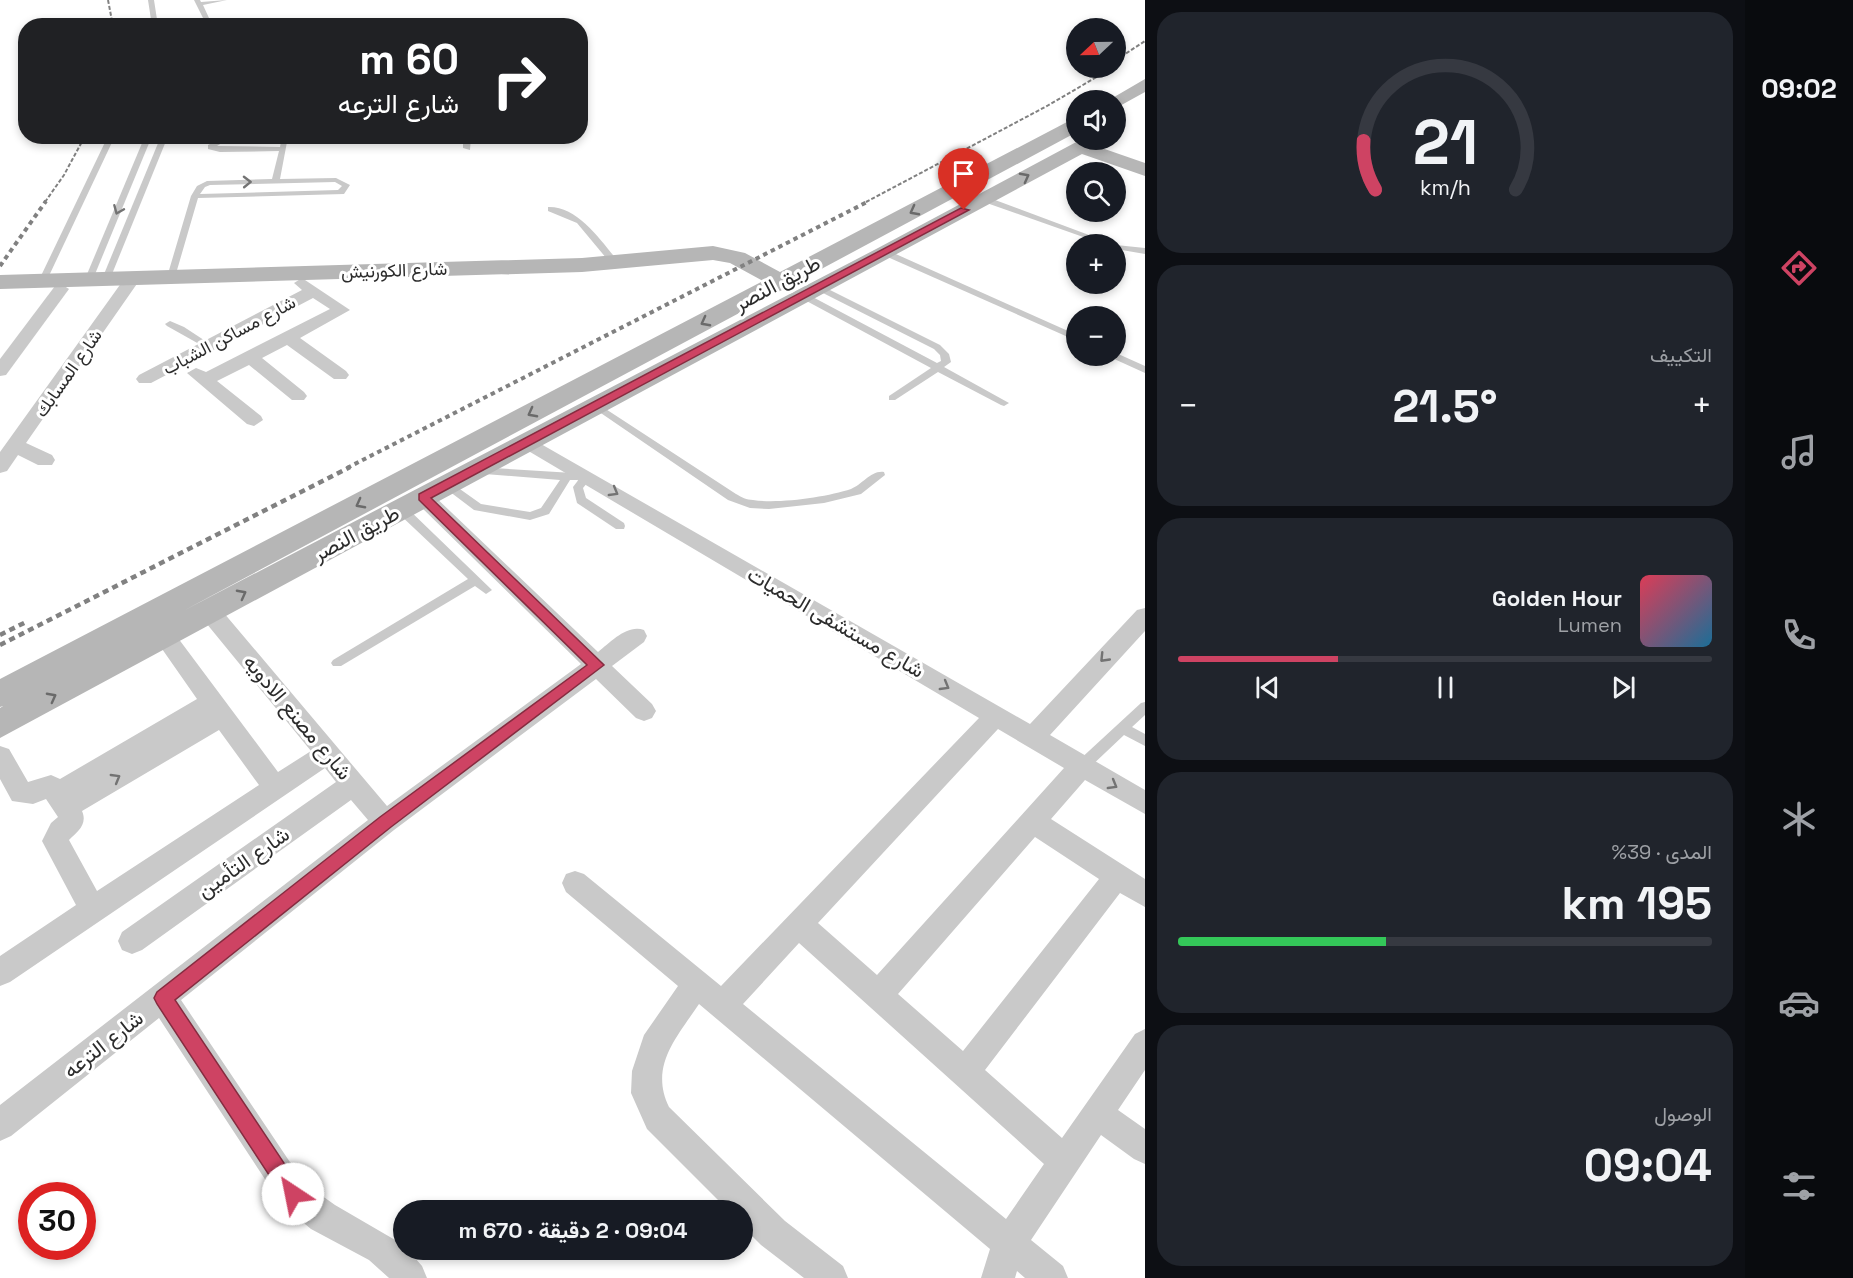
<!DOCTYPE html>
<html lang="ar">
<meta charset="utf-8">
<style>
:root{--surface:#171b24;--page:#20242c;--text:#f1f3f6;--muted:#9ea1a6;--line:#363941;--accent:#ce4363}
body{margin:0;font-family:"Space Grotesk",Vazirmatn,sans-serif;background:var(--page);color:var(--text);direction:rtl;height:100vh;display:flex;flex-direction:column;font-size:22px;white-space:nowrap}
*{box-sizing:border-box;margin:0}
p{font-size:20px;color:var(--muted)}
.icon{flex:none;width:33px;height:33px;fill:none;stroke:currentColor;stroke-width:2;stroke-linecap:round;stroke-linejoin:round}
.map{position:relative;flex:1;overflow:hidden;direction:ltr}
.drawer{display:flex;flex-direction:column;gap:12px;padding:12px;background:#0d0f14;width:600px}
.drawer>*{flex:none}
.guide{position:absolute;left:18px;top:18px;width:570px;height:126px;border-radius:24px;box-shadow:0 3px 9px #0003;direction:rtl;background:#202124;color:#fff;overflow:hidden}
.needle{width:39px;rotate:248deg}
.buttons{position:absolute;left:1066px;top:18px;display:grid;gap:12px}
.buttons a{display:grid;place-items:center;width:60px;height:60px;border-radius:50%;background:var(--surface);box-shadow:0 3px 9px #0003;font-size:30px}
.speed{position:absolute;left:18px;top:1182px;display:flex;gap:12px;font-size:30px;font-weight:700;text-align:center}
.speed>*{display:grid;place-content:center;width:78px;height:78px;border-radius:50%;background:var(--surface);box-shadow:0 3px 9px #0003;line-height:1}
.speed .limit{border:9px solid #d22;background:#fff;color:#111}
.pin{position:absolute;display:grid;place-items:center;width:51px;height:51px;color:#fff;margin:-62px -26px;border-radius:50% 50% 50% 0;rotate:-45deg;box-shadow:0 0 6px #0007}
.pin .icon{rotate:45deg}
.me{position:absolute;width:66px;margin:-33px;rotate:326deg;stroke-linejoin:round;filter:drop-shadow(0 0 4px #0008)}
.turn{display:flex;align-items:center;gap:21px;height:126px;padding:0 30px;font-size:27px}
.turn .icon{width:78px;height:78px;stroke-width:2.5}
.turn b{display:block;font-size:42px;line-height:51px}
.big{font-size:45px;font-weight:700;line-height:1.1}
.drawer .widget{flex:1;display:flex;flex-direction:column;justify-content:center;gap:9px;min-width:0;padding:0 21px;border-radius:24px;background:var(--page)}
.drawer .dial{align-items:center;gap:0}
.dial svg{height:156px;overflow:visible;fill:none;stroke:var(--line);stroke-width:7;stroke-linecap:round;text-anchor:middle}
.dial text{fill:var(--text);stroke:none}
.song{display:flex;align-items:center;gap:18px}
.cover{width:72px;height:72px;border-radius:9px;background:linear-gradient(135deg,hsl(350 70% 55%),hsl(200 70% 35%))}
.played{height:6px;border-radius:3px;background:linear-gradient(90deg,var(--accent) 30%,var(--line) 30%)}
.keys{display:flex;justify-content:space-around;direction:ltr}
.heat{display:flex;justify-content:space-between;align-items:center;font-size:33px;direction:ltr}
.charge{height:9px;border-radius:4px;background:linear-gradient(90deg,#34c759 39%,var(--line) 0)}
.trip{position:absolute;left:393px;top:1200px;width:360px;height:60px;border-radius:30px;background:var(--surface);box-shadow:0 3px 9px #0003;font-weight:700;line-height:60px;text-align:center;direction:rtl}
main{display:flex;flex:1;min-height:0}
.tab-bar{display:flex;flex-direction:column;width:108px;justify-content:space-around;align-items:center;background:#090b0e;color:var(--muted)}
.tab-bar .icon{width:42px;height:42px}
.tab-bar .active{color:var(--accent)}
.tab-bar b{font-size:27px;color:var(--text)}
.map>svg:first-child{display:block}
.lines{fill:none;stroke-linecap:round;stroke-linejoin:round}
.lane{fill:#c9c9c9;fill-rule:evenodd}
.street{fill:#c9c9c9;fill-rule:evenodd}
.secondary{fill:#b6b6b6;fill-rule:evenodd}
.rail-far2{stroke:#818181;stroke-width:2;stroke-dasharray:4 2;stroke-linecap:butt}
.rail-far1{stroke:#818181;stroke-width:4;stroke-dasharray:4.5 4;stroke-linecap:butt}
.rail{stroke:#818181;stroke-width:4.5;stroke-dasharray:6 4.5;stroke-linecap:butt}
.oneway{stroke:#6a6a6a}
.oneway2{stroke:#737373}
.route{fill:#ce4363;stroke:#862c40;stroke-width:1.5}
.labels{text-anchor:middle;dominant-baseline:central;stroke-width:6;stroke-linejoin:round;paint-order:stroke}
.far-street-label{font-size:18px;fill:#2c2c2c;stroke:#fff}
.street-label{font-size:21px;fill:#2c2c2c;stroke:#fff}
</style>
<main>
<nav class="tab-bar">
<b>09:02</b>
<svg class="icon active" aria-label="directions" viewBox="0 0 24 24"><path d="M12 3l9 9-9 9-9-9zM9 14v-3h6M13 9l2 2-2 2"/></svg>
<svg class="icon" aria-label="music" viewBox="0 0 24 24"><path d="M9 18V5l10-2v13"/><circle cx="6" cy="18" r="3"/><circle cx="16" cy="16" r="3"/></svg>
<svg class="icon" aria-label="phone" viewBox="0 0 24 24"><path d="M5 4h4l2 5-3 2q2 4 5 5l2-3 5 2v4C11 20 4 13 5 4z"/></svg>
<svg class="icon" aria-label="climate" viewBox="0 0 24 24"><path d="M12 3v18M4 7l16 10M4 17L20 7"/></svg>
<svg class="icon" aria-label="car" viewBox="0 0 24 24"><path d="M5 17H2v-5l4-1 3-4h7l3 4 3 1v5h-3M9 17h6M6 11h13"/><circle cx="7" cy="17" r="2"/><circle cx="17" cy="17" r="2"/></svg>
<svg class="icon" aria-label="filters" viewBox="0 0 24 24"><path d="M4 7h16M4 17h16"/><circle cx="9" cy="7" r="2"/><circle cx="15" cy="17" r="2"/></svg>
</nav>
<section class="drawer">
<div class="widget dial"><svg viewBox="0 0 100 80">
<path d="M14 69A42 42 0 1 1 86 69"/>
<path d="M14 69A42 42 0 0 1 8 44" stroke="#ce4363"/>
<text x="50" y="56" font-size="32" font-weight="700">21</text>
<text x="50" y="72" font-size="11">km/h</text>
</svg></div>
<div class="widget"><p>التكييف</p>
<div class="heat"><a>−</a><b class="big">21.5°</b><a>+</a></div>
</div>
<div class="widget">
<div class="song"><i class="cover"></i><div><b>Golden Hour</b><p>Lumen</p></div></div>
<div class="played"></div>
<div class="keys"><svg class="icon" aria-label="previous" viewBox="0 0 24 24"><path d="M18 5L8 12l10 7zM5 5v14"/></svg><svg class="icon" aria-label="pause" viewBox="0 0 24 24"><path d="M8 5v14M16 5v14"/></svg><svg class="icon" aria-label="next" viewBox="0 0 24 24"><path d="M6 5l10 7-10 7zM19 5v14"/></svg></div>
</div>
<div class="widget"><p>المدى · 39%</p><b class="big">195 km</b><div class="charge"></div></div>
<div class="widget"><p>الوصول</p><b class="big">09:04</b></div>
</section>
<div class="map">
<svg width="1145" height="1278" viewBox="0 0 1145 1278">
<rect width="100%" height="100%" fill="#fff"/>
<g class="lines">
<g class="lane">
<path d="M148,0h6l4,26h-6z"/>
<path d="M194,0h6l1,2 26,-2 -24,5 6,13v8h-6v-8z"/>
<path d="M108,136h7l-68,144 -7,2 -1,-2z"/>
<path d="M145,136h7l-59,143 -7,2 -1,-2z"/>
<path d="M161,136h7l-58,143 -7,2 -1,-2z"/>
<path d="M288,136v4h-3l-60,1 -8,5 63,1 1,-5h6l-7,37 56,-1 14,7 -6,9 -146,4 -23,79 -7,2 -1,-2 24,-81 6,-10 10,-5 65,-2 7,-28 -59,1 -12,-3v-4l15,-8zM335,182l7,4 -4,4 -138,4 5,-7 5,-2z"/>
<path d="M463,136h8l-1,14 -7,-2z"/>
<path d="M981,197h6l126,47h-10l-122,-43z"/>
<path d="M548,207c30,-1 53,34 70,54v4h-6l-35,-42 -29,-12z"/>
<path d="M1116,245l29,3v6l-29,-5z"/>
<path d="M883,251h6l188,84v6l-194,-86z"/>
<path d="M820,285l120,60 9,9 2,8 -7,5 65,36 -5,3 -3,-1 -63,-33 -43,28h-6v-4l42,-28 -130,-70v-4h6l130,69 4,-2 -1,-6 -6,-6 -117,-59v-4z"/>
<path d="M170,321l14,6 29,19 -5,3 -41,-23 -2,-2z"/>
<path d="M1116,353l29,13v7l-33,-15 -1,-2h5z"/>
<path d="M595,402l141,92c5,3 11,6 17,6 26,4 74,-3 98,-11 11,-4 20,-19 33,-17l1,3 -24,19 -37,9 -55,6 -19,-1 -22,-8 -136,-93v-4z"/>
<path d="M476,467l97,6 5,4 -1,3h-7l-21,34 -19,6 -56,-10 -33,-25 1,-3h8l31,22 49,8 11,-4 19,-28 -88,-7 -1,-2 1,-2z"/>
<path d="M587,473l5,4 -9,11 3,10 38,25 1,3 -1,3h-8l-39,-26 -4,-16 10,-13z"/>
<path d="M401,505l4,1 87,84 -6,4 -11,-8 -134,80h-8l-2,-3 2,-3 135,-81 -71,-67 -1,-3 1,-3z"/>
<path d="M1145,702v13l-13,12 13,7v12l-21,-11 -37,35 -5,2 -5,-2 -2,-4 2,-4 64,-59z"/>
</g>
<g class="street">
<path d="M133,273l8,5 -115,165 26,12 3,5 -3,5h-14l-20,-10 -11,16 -7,2v-21l127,-177z"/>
<path d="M302,278l48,32 -50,28 46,33 3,4 -3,4h-12l-47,-34 -25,13 42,34 3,4 -3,4h-12l-43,-35 -32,16 44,35 2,4 -9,6 -7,-2 -60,-51 9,-5 10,4 124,-63 -17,-11 -162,85h-12l-3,-4 3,-4 163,-85 -8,-7z"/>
<path d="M61,284l8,5 -63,86 -6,1v-17l55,-73z"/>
<path d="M527,436l503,288 107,-114 8,-2v23l-95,104 95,55v24l-60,-34 -34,39 94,60v28l-25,-14 -135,177 77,68 73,-104 10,-5v41l-27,40 27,19v35l-11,-5 -33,-24 -70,105 32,26 5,12h-43l-8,-7 -2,7h-34l9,-29 -291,-245c-22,33 -50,62 -30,103l116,114 58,45 5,12h-44l-43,-33 -19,-19v-16h-14l-81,-81 -16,-36 1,-22 12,-36 34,-49 -112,-94 -4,-9 4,-9 9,-3 9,3 137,112 258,-268 -459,-272 -3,-4 3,-4zM998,729l66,39 -187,207 -59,-52zM1035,837l64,42 -136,172 -65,-57zM799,943l245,221 -38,55 -263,-215z"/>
<path d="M423,490l7,2 168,160c13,-10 29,-28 46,-22l3,6 -3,6 -32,24 40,38 4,7 -4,7 -8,3 -8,-3 -40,-39 -202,151 -213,170 123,183 31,22 67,39 2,6h4l14,16 5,12h-38l-20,-18 -58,-31 -29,-24 -123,-187 -148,118 -11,5v-36l368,-285 -17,-20 -209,150 -10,4 -10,-4 -4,-9 4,-9 214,-150 -11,-14 -315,214 -10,4v-30l76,-51 -34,-64 9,-18 7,-6 -12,-18 -13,5 -21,-3 -12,-22v-33l9,3 19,33 23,-7 9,4 137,-80 -44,-63 3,-6 8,-3 8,3 106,142 33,-21 -109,-133 -3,-6 3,-6 8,-2 8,2 169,200 194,-142 -165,-162 -3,-5 3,-5zM219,730l40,55 -162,106 -28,-51c8,-8 19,-15 13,-29z"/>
</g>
<g class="secondary">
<path d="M1145,79v13l-29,16v-8h-7z"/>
<path d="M1077,121v11l-894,479 695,-363 202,-108h22l-6,6 49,17v13l-63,-22 -1082,584v-30l3,-2 -3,1v-28l763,-398 -33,-18 -17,-3 -131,12 -582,17v-14l582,-17 131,-12 32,7 35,19 287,-150z"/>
</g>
<g class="rail-far2">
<path d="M108,0l5,26"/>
<path d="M1116,60l29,-19"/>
<path d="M45,202l19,-27 21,-39"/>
<path d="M866,202l181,-96 65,-38"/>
</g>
<g class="rail-far1">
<path d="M0,266l46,-65"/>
<path d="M347,468l522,-267"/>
</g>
<g class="rail">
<path d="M0,635l28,-14"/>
<path d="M0,645l350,-178"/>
</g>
</g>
<defs><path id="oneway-chevron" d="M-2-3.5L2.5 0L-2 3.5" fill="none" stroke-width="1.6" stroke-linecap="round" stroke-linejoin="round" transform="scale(1.5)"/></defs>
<g class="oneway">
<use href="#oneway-chevron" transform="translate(1025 177) rotate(-28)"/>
<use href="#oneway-chevron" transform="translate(914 211) rotate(152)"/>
<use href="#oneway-chevron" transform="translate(705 322) rotate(152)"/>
<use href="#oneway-chevron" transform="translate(532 413) rotate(152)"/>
<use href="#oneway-chevron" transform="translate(360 504) rotate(152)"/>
<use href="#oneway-chevron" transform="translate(242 594) rotate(-28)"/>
<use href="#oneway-chevron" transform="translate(52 697) rotate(-28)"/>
</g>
<g class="oneway2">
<use href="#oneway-chevron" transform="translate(247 182) rotate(-1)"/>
<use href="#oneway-chevron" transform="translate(118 210) rotate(113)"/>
<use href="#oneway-chevron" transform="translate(614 492) rotate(30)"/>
<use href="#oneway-chevron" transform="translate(1104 658) rotate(134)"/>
<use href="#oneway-chevron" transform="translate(945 686) rotate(30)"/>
<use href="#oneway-chevron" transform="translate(116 778) rotate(-30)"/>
<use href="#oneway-chevron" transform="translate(1113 785) rotate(30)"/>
</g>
<path class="route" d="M961,208l8,2 -538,288 173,167 -213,162 -216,173 125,187 3,7 -3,7 -7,3 -7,-3 -129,-197 -3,-6 3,-6 223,-175 207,-152 -168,-165v-6z"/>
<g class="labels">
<g class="far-street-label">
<text transform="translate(394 270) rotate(-2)">شارع الكورنيش</text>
<text transform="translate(229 335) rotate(-28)">شارع مساكن الشباب</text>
<text transform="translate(68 373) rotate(-55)">شارع المسابك</text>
</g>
<g class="street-label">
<text transform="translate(777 283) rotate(-28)">طريق النصر</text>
<text transform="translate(356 533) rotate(-28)">طريق النصر</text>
<text transform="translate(836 622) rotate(30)">شارع مستشفى الحميات</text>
<text transform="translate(298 717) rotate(50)">شارع مصنع الادويه</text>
<text transform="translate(243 862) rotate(-35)">شارع التأمين</text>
<text transform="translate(103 1044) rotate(-38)">شارع الترعه</text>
</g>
</g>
</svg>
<div class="buttons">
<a><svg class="needle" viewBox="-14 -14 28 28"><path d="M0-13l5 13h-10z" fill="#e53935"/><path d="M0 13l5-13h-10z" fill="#9ea1a6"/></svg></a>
<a><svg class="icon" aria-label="sound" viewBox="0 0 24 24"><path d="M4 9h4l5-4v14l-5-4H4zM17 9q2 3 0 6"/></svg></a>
<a><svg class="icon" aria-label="search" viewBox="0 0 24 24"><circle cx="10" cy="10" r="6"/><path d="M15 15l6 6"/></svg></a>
<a>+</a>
<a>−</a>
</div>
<div class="speed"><div class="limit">30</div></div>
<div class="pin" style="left:964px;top:210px;background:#d93025"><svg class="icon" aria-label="arrive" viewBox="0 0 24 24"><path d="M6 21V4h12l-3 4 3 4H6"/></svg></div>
<svg class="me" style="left:293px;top:1194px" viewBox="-20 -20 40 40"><circle r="19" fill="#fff"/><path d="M0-13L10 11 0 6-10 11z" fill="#ce4363"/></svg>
<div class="trip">09:04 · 2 دقيقة · 670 m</div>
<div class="guide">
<div class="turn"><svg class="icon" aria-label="right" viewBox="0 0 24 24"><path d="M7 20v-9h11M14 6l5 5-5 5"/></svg><div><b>60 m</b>شارع الترعه</div></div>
</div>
</div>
</main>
